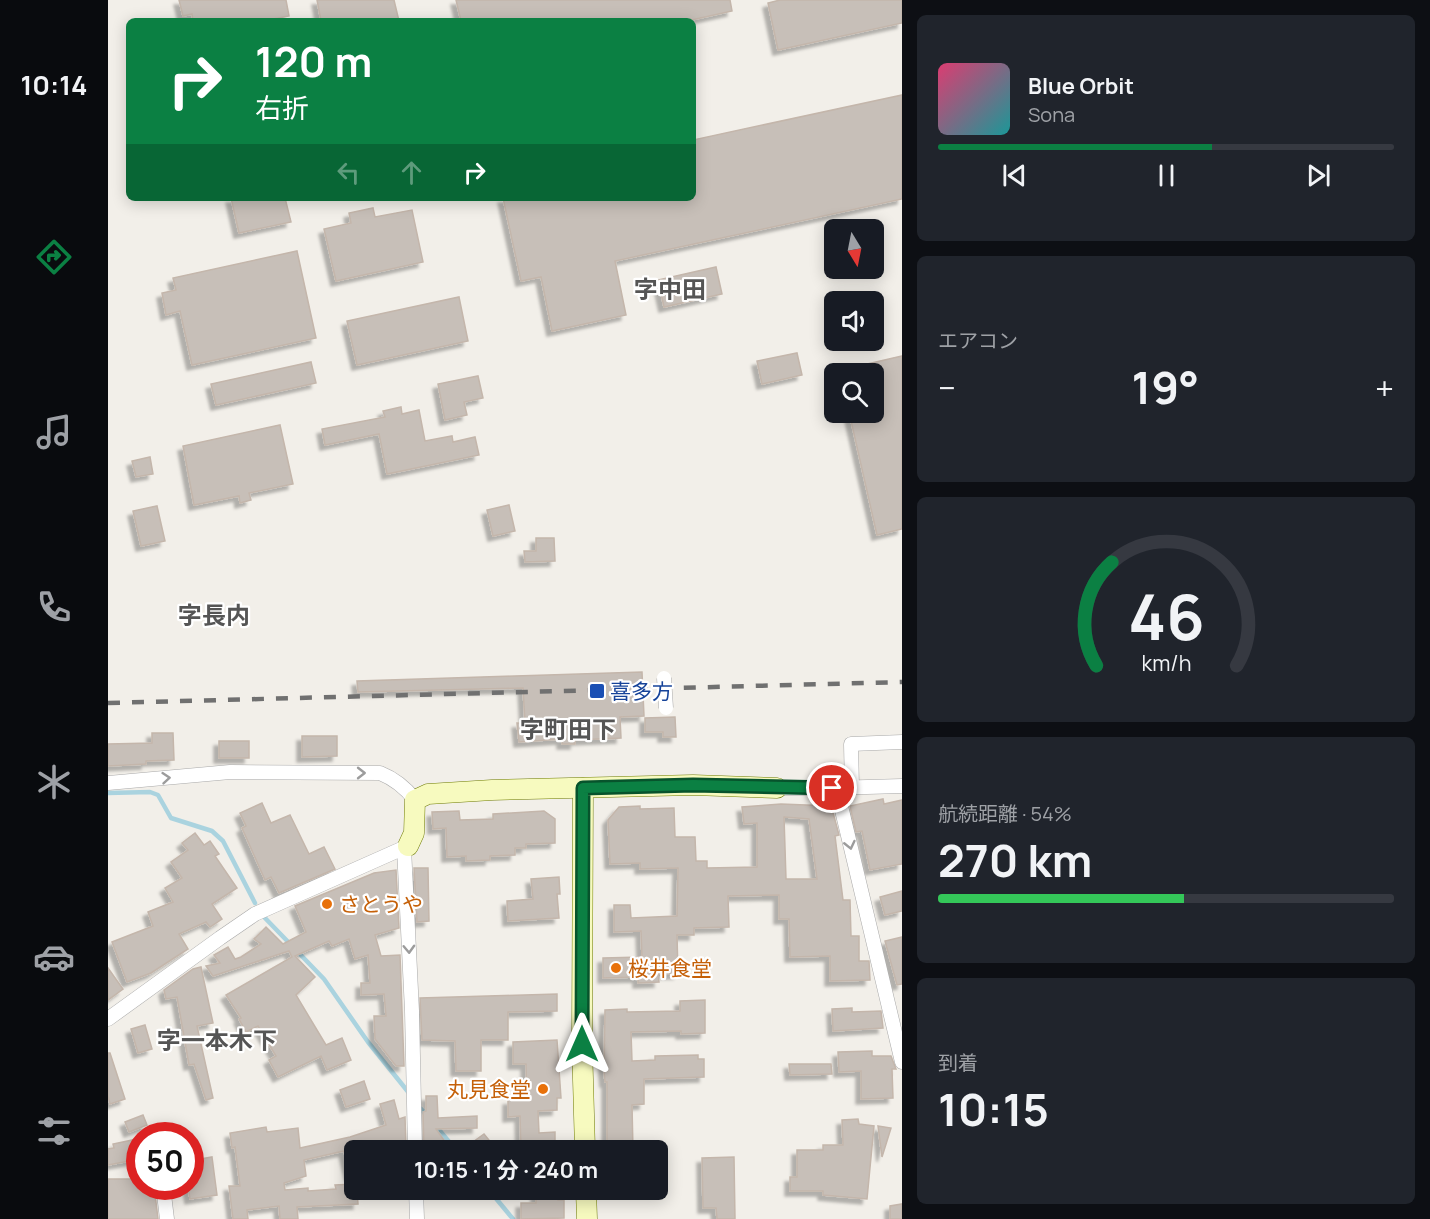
<!DOCTYPE html>
<html lang="ja">
<meta charset="utf-8">
<style>
:root{--surface:#171b24;--page:#20242c;--text:#f1f3f6;--muted:#9ea1a6;--line:#363941;--accent:#0b8043}
body{margin:0;font-family:Manrope,"Noto Sans JP",sans-serif;background:var(--page);color:var(--text);height:100vh;display:flex;flex-direction:column;font-size:22px;white-space:nowrap}
*{box-sizing:border-box;margin:0}
p{font-size:20px;color:var(--muted)}
.icon{flex:none;width:33px;height:33px;fill:none;stroke:currentColor;stroke-width:2;stroke-linecap:round;stroke-linejoin:round}
.map{position:relative;flex:1;overflow:hidden}
.panel{display:flex;flex-direction:column;gap:15px;padding:15px;background:#0d0f14;width:528px}
.panel>*{flex:none}
.guide{position:absolute;left:18px;top:18px;width:570px;height:183px;border-radius:9px;box-shadow:0 3px 15px #0003;background:#0b8043;color:#fff;overflow:hidden}
.needle{width:39px;rotate:170deg}
.tools{position:absolute;left:716px;top:219px;display:grid;gap:12px}
.tools a{display:grid;place-items:center;width:60px;height:60px;border-radius:9px;background:var(--surface);box-shadow:0 3px 15px #0003;font-size:30px}
.speed{position:absolute;left:18px;top:1122px;display:flex;gap:12px;font-size:30px;font-weight:700;text-align:center}
.speed>*{display:grid;place-content:center;width:78px;height:78px;border-radius:50%;background:var(--surface);box-shadow:0 3px 15px #0003;line-height:1}
.speed .limit{border:9px solid #d22;background:#fff;color:#111}
.pin{position:absolute;display:grid;place-items:center;width:51px;height:51px;color:#fff;margin:-26px;border:3px solid #fff;border-radius:50%;box-shadow:0 2px 6px #0007}
.me{position:absolute;width:66px;margin:-33px;rotate:0deg;stroke-linejoin:round;filter:drop-shadow(0 0 4px #0008)}
.turn{display:flex;align-items:center;gap:21px;height:126px;padding:0 30px;font-size:27px}
.turn .icon{width:78px;height:78px;stroke-width:2.5}
.turn b{display:block;font-size:42px;line-height:51px}
.lanes{display:flex;align-items:center;height:57px;padding:0 30px;background:#0003;justify-content:center;gap:30px;direction:ltr}
.lanes .off{opacity:.35}
.big{font-size:45px;font-weight:700;line-height:1.1}
.panel .tile{flex:1;display:flex;flex-direction:column;justify-content:center;gap:9px;min-width:0;padding:0 21px;border-radius:9px;background:var(--page)}
.panel .dial{align-items:center;gap:0}
.dial svg{height:156px;overflow:visible;fill:none;stroke:var(--line);stroke-width:7;stroke-linecap:round;text-anchor:middle}
.dial text{fill:var(--text);stroke:none}
.song{display:flex;align-items:center;gap:18px}
.cover{width:72px;height:72px;border-radius:9px;background:linear-gradient(135deg,hsl(340 70% 55%),hsl(180 70% 35%))}
.played{height:6px;border-radius:3px;background:linear-gradient(90deg,var(--accent) 60%,var(--line) 60%)}
.keys{display:flex;justify-content:space-around;direction:ltr}
.heat{display:flex;justify-content:space-between;align-items:center;font-size:33px;direction:ltr}
.charge{height:9px;border-radius:4px;background:linear-gradient(90deg,#34c759 54%,var(--line) 0)}
.trip{position:absolute;left:236px;top:1140px;width:324px;height:60px;border-radius:9px;background:var(--surface);box-shadow:0 3px 15px #0003;font-weight:700;line-height:60px;text-align:center}
main{display:flex;flex:1;min-height:0}
.tab-bar{display:flex;flex-direction:column;width:108px;justify-content:space-around;align-items:center;background:#090b0e;color:var(--muted)}
.tab-bar .icon{width:42px;height:42px}
.tab-bar .active{color:var(--accent)}
.tab-bar b{font-size:27px;color:var(--text)}
.map>svg:first-child{display:block}
.lines{fill:none;stroke-linecap:round;stroke-linejoin:round}
.stream{stroke:#aad3df;stroke-width:4.5}
.building{fill:#c7bfb8;stroke:#c4b6ab;stroke-width:1.5;fill-rule:evenodd;filter:url(#shadow)}
.street-casing{stroke:#a9a9a9;stroke-width:15}
.secondary-casing{stroke:#707d05;stroke-width:21}
.street{stroke:#fff;stroke-width:14}
.secondary{stroke:#f7fabf;stroke-width:20}
.rail{stroke:#707070;stroke-width:4.5;stroke-dasharray:12 12;stroke-linecap:butt}
.street-bridge-casing{stroke:#a9a9a9;stroke-width:15;stroke-linecap:butt}
.street-bridge{stroke:#fff;stroke-width:14}
.oneway{stroke:#9c9c9c}
.route-casing{stroke:#07532c;stroke-width:15}
.route{stroke:#0b8043;stroke-width:10}
.transit-dot{fill:#1a4fb4;stroke:#fff;stroke-width:2}
.food-dot{fill:#e8710a;stroke:#fff;stroke-width:2}
.labels{text-anchor:middle;dominant-baseline:central;stroke-width:4.5;stroke-linejoin:round;paint-order:stroke}
.transit-label{font-size:21px;fill:#164399;stroke:#fff;text-anchor:start}
.food-label{font-size:21px;fill:#c56008;stroke:#fff;text-anchor:start}
.quarter-label{font-size:24px;font-weight:bold;fill:#555;stroke:#fff}
</style>
<main>
<nav class="tab-bar">
<b>10:14</b>
<svg class="icon active" aria-label="directions" viewBox="0 0 24 24"><path d="M12 3l9 9-9 9-9-9zM9 14v-3h6M13 9l2 2-2 2"/></svg>
<svg class="icon" aria-label="music" viewBox="0 0 24 24"><path d="M9 18V5l10-2v13"/><circle cx="6" cy="18" r="3"/><circle cx="16" cy="16" r="3"/></svg>
<svg class="icon" aria-label="phone" viewBox="0 0 24 24"><path d="M5 4h4l2 5-3 2q2 4 5 5l2-3 5 2v4C11 20 4 13 5 4z"/></svg>
<svg class="icon" aria-label="climate" viewBox="0 0 24 24"><path d="M12 3v18M4 7l16 10M4 17L20 7"/></svg>
<svg class="icon" aria-label="car" viewBox="0 0 24 24"><path d="M5 17H2v-5l4-1 3-4h7l3 4 3 1v5h-3M9 17h6M6 11h13"/><circle cx="7" cy="17" r="2"/><circle cx="17" cy="17" r="2"/></svg>
<svg class="icon" aria-label="filters" viewBox="0 0 24 24"><path d="M4 7h16M4 17h16"/><circle cx="9" cy="7" r="2"/><circle cx="15" cy="17" r="2"/></svg>
</nav>
<div class="map">
<svg width="794" height="1219" viewBox="0 0 794 1219">
<defs>
<filter id="shadow"><feDropShadow dx="-5" dy="5" stdDeviation="1.5" flood-color="#0004"/></filter>
</defs>
<rect width="100%" height="100%" fill="#f2efe9"/>
<g class="lines">
<g class="stream">
<path d="M0,793l42,-1 8,3 13,23 41,13 11,10 32,62"/>
<path d="M157,918l59,61 44,63 41,51"/>
<path d="M313,1109l6,7"/>
<path d="M327,1125l21,25"/>
<path d="M381,1190l24,29"/>
</g>
</g>
<g class="building">
<path d="M71,0h107l3,16 -26,5h-70l-1,-7 -9,2z"/>
<path d="M209,0h77l5,21h-78z"/>
<path d="M348,0h274l2,11 -45,10h-226z"/>
<path d="M672,0h122v23l-124,27 -10,-47z"/>
<path d="M794,95v104l-287,62 11,54 -74,16 -11,-54 -20,4 -18,-83h190v-58z"/>
<path d="M123,198h54l6,24 -52,11z"/>
<path d="M265,208l2,9 37,-7 11,52 -87,19 -12,-52 27,-6 -2,-10z"/>
<path d="M189,251l19,87 -124,27 -12,-54 -14,4 -4,-22 14,-3 -3,-12z"/>
<path d="M608,267l6,27 -58,13 -6,-27z"/>
<path d="M351,297l9,44 -111,24 -10,-44z"/>
<path d="M689,353l5,22 -40,9 -5,-23z"/>
<path d="M794,356v173l-25,6 -28,-123h24v-38h-28v-5z"/>
<path d="M203,362l5,21 -100,22 -5,-21z"/>
<path d="M370,376l5,22 -19,4 3,13 -22,5 -7,-36z"/>
<path d="M293,407l1,7 17,-4 6,31 27,-5 1,6 22,-5 4,18 -92,19 -8,-40 -54,11 -3,-16 63,-12 -2,-6z"/>
<path d="M172,425l13,59 -44,9 2,7 -11,3 -1,-7 -45,9 -11,-59z"/>
<path d="M42,457l3,17 -17,3 -4,-16z"/>
<path d="M401,505l6,26 -22,5 -6,-26z"/>
<path d="M49,506l8,35 -24,5 -8,-35z"/>
<path d="M428,538h18l1,23 -30,1 -1,-11h12z"/>
<path d="M534,672l2,44 -24,1 1,21 -46,2v4h-13v-5l-43,3 -2,-19h8l-2,-35 -165,4 -1,-11z"/>
<path d="M567,717l1,20h-13v-5h-18v-14z"/>
<path d="M44,733h21l1,27 -28,1v3l-38,2v-22l44,-1z"/>
<path d="M194,736h35v20l-35,1z"/>
<rect x="111" y="741" width="30" height="17"/>
<path d="M775,799l1,5 18,-4v64l-32,6 -8,-39 -6,1 -6,-26z"/>
<path d="M154,803l9,20 19,-8 19,39 15,-7 11,22 -56,24 -8,-16 -6,3 -23,-52 4,-2 -6,-13z"/>
<path d="M673,804l50,2 1,3 7,26 -4,1 8,64h7l1,36h8v25h10l1,19 -40,1v-25l-40,1 -1,-38h-10v-24l-51,1 1,31 -35,1v7h-17l1,39h-20l1,8 -21,1v-6l-35,1v-20l39,-1 -1,-26 -27,1v-27h16l1,13 46,-2 1,-48 -38,1v-6l-30,1 -2,-44 11,-13 21,-1v3l34,-1 1,29h20l1,24h11v7l50,-1v-44l-13,1 -2,-17zM676,817l25,2 8,60h-31z"/>
<path d="M351,811l1,9 33,-1v-5l51,-3 11,8v24l-29,1v4h-11v7l-25,1v4l-24,1v-5l-19,1 -1,-29 -13,1 -1,-17z"/>
<path d="M87,833l9,12 6,-4 9,13 -4,2 22,32 -25,16 10,15 -12,8 -4,-5 -27,12 9,15 -37,24 -24,9 -15,-40 41,-16 -5,-14 25,-10 -8,-14 17,-10 -11,-16 17,-12 -6,-7z"/>
<path d="M306,868h14l1,53 -12,1z"/>
<path d="M288,870l3,58 -24,7 6,21 19,-1 4,111h-8l-21,-27 -1,-23h12l-2,-22 -23,1v-12h9l-2,-28 -13,4 -6,-20 -17,7 -3,-5 -34,15 20,21 -19,18 30,50 16,-7 9,22 -24,10 -6,-14 -43,21 -9,-17 7,-4 -18,-30 -12,6 -7,-13 2,-1 -15,-23 66,-38 -3,-6 -76,25 -7,-10 14,-3 -6,-8 14,-8 7,12 6,-2 20,-13 -7,-5 12,-12 17,17 23,-12 -11,-26 79,-33z"/>
<path d="M451,877l1,17h-3l2,24 -51,3 -1,-20 26,-2 -2,-20z"/>
<path d="M794,891v20l-17,4 -5,-18z"/>
<path d="M794,937v47l-5,1 -12,-44z"/>
<path d="M93,967l12,56 -16,3 16,72 -7,2 -12,-36 -5,1 -12,-68 -11,2 -2,-9 29,-21z"/>
<path d="M0,968l15,21 -15,11z"/>
<path d="M449,994v17l-49,1v28h-27v31h-25l-1,-30 -33,-1 -2,-42z"/>
<path d="M597,1000v33l-24,1v-3l-50,1 1,29 23,-1v-4l43,-1v4h6v18l-60,2v25l-12,1 1,45h-26v-68h-2l-1,-11 1,-61 22,-1v3l53,-1v-10z"/>
<path d="M744,1008v4l29,-1 2,17 -50,3 -1,-22z"/>
<path d="M37,1025l7,24 -14,4 -7,-24z"/>
<path d="M449,1040l4,58h-4v12l-19,1 1,22 16,-1v18h-34l-1,-34 -12,1v-17h19l-1,-36h-13v-22z"/>
<path d="M764,1051v5h19l5,13h-4l1,29 -32,1v-28l-22,1 -1,-20z"/>
<path d="M0,1053h2l15,46 -15,5 -2,-8z"/>
<path d="M681,1064h42l1,10 -42,1z"/>
<path d="M256,1081l6,18 -24,8 -6,-17z"/>
<path d="M318,1096h11l1,22 39,-2v12l-41,1 15,21h-27l-1,-38 3,-1z"/>
<path d="M286,1100l5,19 6,-2 1,31 -7,2h-45v26h-4l-6,-25 -40,9 2,16 -22,7 1,7 23,-2v3l28,-2 -1,-4 19,-1v6h3l1,14 -61,3 1,12h-18l-1,-13 -32,4 1,9h-15l-4,-33h11l-5,-39 -3,1 -2,-15 36,-6 1,5 31,-4 2,20 50,-11 36,-12 -6,-21z"/>
<path d="M35,1115l4,10 -18,7 -4,-10z"/>
<path d="M750,1119l1,5 15,2 -7,73 -44,-4v-4h-33v-14h7v-27h26v-5h20l-1,-25z"/>
<path d="M770,1126l13,2 -9,29z"/>
<path d="M376,1134l13,16h-35z"/>
<path d="M29,1139l3,20 -32,6v-16l6,-1 -1,-4z"/>
<path d="M104,1157l5,38 -27,4 -2,-13h2v-25z"/>
<path d="M626,1157l1,62h-18l-1,-11h-13l-1,-50z"/>
<path d="M0,1179h32v7h14l4,33h-50z"/>
<path d="M428,1190h22v10h6v18l-43,1v-16h15z"/>
<path d="M794,1204v15h-12v-13z"/>
</g>
<g class="lines">
<defs>
<g id="street">
<path d="M0,783l122,-11 150,1c15,6 25,14 35,27"/>
<path d="M669,788h55l70,-2"/>
<path d="M731,788l1,14 62,260"/>
<path d="M744,788l-1,-44 51,-2"/>
<path d="M296,848l8,163 3,139"/>
<path d="M0,1019l112,-81 35,-24 153,-68"/>
<path d="M55,1186l4,33"/>
<path d="M308,1190l1,29"/>
</g>
<g id="secondary">
<path d="M475,788l-1,256 3,106"/>
<path d="M300,846l6,-13 1,-33 13,-6 64,-4 201,-5 84,3"/>
<path d="M478,1190l1,29"/>
</g>
</defs>
<use href="#street" class="street-casing"/>
<use href="#secondary" class="secondary-casing"/>
<use href="#street" class="street"/>
<use href="#secondary" class="secondary"/>
<path class="rail" d="M0,703l794,-21"/>
<defs>
<path id="street-bridge" d="M556,678l2,30"/>
</defs>
<use href="#street-bridge" class="street-bridge-casing"/>
<use href="#street-bridge" class="street-bridge"/>
</g>
<defs><path id="oneway-chevron" d="M-2-3.5L2.5 0L-2 3.5" fill="none" stroke-width="1.6" stroke-linecap="round" stroke-linejoin="round" transform="scale(1.5)"/></defs>
<g class="oneway">
<use href="#oneway-chevron" transform="translate(253 773)"/>
<use href="#oneway-chevron" transform="translate(58 778) rotate(-5)"/>
<use href="#oneway-chevron" transform="translate(742 845) rotate(77)"/>
<use href="#oneway-chevron" transform="translate(301 949) rotate(88)"/>
</g>
<g class="lines">
<defs>
<path id="route" d="M474,1044l1,-256 110,-3 139,3"/>
</defs>
<use href="#route" class="route-casing"/>
<use href="#route" class="route"/>
</g>
<rect class="transit-dot" x="481" y="683" width="16" height="16" rx="3"/>
<g class="food-dot">
<circle cx="219" cy="904" r="6"/>
<circle cx="508" cy="968" r="6"/>
<circle cx="435" cy="1089" r="6"/>
</g>
<g class="labels">
<g class="transit-label">
<text x="502" y="691">喜多方</text>
</g>
<g class="food-label">
<text x="231" y="904">さとうや</text>
<text x="520" y="968">桜井食堂</text>
<text x="423" y="1089" text-anchor="end">丸見食堂</text>
</g>
<g class="quarter-label">
<text x="562" y="288">字中田</text>
<text x="106" y="614">字長内</text>
<text x="460" y="728">字町田下</text>
<text x="109" y="1039">字一本木下</text>
</g>
</g>
</svg>
<div class="tools">
<a><svg class="needle" viewBox="-14 -14 28 28"><path d="M0-13l5 13h-10z" fill="#e53935"/><path d="M0 13l5-13h-10z" fill="#9ea1a6"/></svg></a>
<a><svg class="icon" aria-label="sound" viewBox="0 0 24 24"><path d="M4 9h4l5-4v14l-5-4H4zM17 9q2 3 0 6"/></svg></a>
<a><svg class="icon" aria-label="search" viewBox="0 0 24 24"><circle cx="10" cy="10" r="6"/><path d="M15 15l6 6"/></svg></a>
</div>
<div class="speed"><div class="limit">50</div></div>
<div class="pin" style="left:724px;top:788px;background:#d93025"><svg class="icon" aria-label="arrive" viewBox="0 0 24 24"><path d="M6 21V4h12l-3 4 3 4H6"/></svg></div>
<svg class="me" style="left:474px;top:1044px" viewBox="-20 -20 40 40"><path d="M0-17L14 15 0 8-14 15z" fill="#0b8043" stroke="#fff" stroke-width="4"/></svg>
<div class="trip">10:15 · 1 分 · 240 m</div>
<div class="guide">
<div class="turn"><svg class="icon" aria-label="right" viewBox="0 0 24 24"><path d="M7 20v-9h11M14 6l5 5-5 5"/></svg><div><b>120 m</b>右折</div></div>
<div class="lanes"><svg class="icon off" aria-label="left" viewBox="0 0 24 24"><path d="M17 20v-9H6M10 6l-5 5 5 5"/></svg><svg class="icon off" aria-label="ahead" viewBox="0 0 24 24"><path d="M12 20V5M6 11l6-6 6 6"/></svg><svg class="icon" aria-label="right" viewBox="0 0 24 24"><path d="M7 20v-9h11M14 6l5 5-5 5"/></svg></div>
</div>
</div>
<section class="panel">
<div class="tile">
<div class="song"><i class="cover"></i><div><b>Blue Orbit</b><p>Sona</p></div></div>
<div class="played"></div>
<div class="keys"><svg class="icon" aria-label="previous" viewBox="0 0 24 24"><path d="M18 5L8 12l10 7zM5 5v14"/></svg><svg class="icon" aria-label="pause" viewBox="0 0 24 24"><path d="M8 5v14M16 5v14"/></svg><svg class="icon" aria-label="next" viewBox="0 0 24 24"><path d="M6 5l10 7-10 7zM19 5v14"/></svg></div>
</div>
<div class="tile"><p>エアコン</p>
<div class="heat"><a>−</a><b class="big">19°</b><a>+</a></div>
</div>
<div class="tile dial"><svg viewBox="0 0 100 80">
<path d="M14 69A42 42 0 1 1 86 69"/>
<path d="M14 69A42 42 0 0 1 22 16" stroke="#0b8043"/>
<text x="50" y="56" font-size="32" font-weight="700">46</text>
<text x="50" y="72" font-size="11">km/h</text>
</svg></div>
<div class="tile"><p>航続距離 · 54%</p><b class="big">270 km</b><div class="charge"></div></div>
<div class="tile"><p>到着</p><b class="big">10:15</b></div>
</section>
</main>
